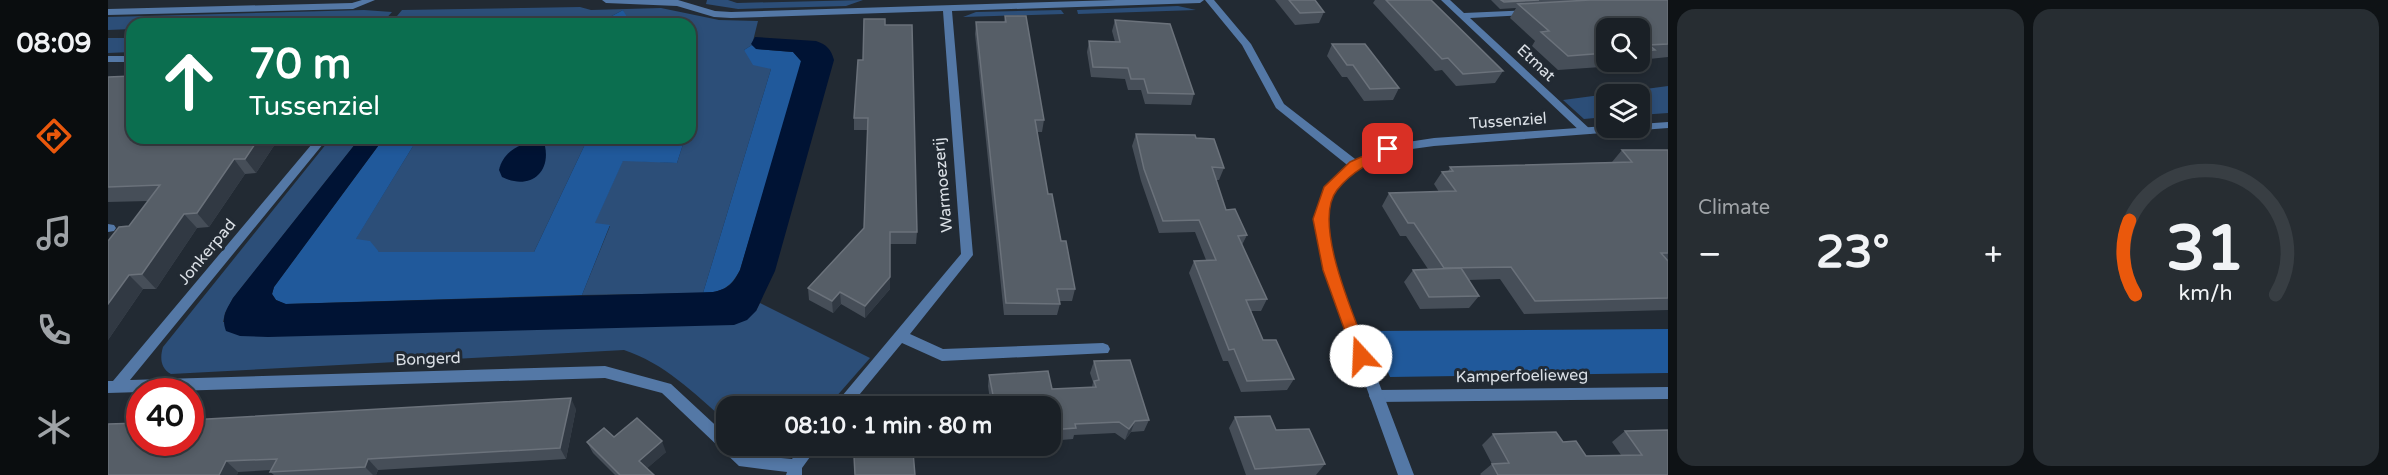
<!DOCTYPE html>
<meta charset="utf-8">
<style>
:root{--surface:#1a2026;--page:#272d32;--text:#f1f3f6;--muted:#9fa3a7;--line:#383e43;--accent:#ea580c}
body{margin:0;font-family:"Varela Round",sans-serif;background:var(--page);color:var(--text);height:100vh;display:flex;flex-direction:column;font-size:22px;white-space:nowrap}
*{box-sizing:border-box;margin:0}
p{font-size:20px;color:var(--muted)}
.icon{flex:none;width:33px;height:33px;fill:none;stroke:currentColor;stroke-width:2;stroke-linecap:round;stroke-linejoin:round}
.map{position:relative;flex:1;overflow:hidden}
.drawer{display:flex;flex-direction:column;gap:9px;padding:9px;background:#0e1215;width:720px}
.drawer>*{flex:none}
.hud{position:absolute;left:18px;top:18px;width:570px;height:126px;border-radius:18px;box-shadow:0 3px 9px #0003,0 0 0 2px var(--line);background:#0b6e4f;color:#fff;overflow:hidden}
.tools{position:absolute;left:1488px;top:18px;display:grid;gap:12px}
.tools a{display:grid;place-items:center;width:54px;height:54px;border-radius:12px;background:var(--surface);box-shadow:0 3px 9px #0003,0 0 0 2px var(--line);font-size:30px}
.speed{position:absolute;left:18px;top:378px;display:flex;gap:12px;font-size:30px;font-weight:700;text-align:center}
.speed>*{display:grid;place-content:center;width:78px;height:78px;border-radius:50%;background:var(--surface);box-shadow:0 3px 9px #0003,0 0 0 2px var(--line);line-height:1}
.speed .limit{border:9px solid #d22;background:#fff;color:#111}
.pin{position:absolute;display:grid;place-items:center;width:51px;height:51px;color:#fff;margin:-26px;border-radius:12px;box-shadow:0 3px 9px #0006}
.me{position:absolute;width:66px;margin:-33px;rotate:340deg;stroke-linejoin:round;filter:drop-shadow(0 0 4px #0008)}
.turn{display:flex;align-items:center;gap:21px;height:126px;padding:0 24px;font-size:27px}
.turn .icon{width:78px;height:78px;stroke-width:2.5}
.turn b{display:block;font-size:42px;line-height:51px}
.big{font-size:45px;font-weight:700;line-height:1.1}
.drawer .tile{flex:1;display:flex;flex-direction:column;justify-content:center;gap:9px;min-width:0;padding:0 21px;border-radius:18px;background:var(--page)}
.drawer .dial{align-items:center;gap:0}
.dial svg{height:156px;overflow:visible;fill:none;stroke:var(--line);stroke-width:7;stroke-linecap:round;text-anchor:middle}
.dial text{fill:var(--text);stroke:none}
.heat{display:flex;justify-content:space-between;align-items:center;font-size:33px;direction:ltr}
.drawer .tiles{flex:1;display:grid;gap:9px;grid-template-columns:repeat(2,1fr)}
.trip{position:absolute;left:608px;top:396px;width:345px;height:60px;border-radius:18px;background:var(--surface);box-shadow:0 3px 9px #0003,0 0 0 2px var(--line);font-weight:700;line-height:60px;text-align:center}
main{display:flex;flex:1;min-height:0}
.dock{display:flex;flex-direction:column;width:108px;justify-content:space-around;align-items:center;background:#0a0d0f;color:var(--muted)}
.dock .icon{width:42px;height:42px}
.dock .current{color:var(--accent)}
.dock b{font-size:27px;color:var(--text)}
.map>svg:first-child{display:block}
.green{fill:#2c4e78}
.forest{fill:#20599b}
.water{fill:#001334}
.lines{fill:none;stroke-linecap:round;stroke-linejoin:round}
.minor{fill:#5478a6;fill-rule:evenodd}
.tertiary{fill:#5478a6;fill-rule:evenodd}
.wall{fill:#464e58;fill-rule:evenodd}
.shaded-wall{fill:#313943}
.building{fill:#565e67;stroke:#6b727b;stroke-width:1.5}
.route{fill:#ea580c;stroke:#983908;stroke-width:1.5}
.labels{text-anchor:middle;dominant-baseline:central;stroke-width:6;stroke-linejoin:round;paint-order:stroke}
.street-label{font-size:16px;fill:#dbe0e6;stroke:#222a33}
</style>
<main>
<nav class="dock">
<b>08:09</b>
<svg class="icon current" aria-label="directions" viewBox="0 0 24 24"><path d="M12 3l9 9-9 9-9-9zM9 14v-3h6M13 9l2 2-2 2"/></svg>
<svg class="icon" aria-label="music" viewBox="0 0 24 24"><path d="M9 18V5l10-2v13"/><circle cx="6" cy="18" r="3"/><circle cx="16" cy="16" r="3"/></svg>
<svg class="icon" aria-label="phone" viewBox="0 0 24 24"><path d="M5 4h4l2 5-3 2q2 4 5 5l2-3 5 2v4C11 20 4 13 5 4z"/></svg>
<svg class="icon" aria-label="climate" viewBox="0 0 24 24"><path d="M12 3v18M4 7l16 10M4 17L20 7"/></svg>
</nav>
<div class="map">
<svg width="1560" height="475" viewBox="0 0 1560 475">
<rect width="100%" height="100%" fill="#222a33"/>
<g class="green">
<path d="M599,0h21l9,3 126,-3 -17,6 -108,3 -32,-5z"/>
<path d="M1070,6l18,4 -118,4 -1,-4z"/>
<path d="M472,7l11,3 70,-2 58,12 39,1 -6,24 -8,5 27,19 -68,224 -121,2 28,-69 -16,-2 29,-64 54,3 8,-25h5v-114h-62l-5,-14 -13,7c-72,6 -146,13 -218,5l10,-12z"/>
<path d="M256,10l28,2 -9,10 -251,2v5l-24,1v-13z"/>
<path d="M953,10l3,4 -101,3 13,-5z"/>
<path d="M0,38h24v14l-24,1z"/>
<path d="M1560,86v27l-28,2v-21h-34v23l-22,2 -21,-19z"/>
<path d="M223,138h29l-127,160 -8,15 -2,9 533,-11 4,-8 110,55 -42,48h-102v15c-32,-28 -62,-58 -102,-71l-453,24c-11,-6 -11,-17 -8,-27z"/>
<path d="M310,138h170l-54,114h-155l-24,-12z"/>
</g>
<g class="forest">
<path d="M515,10l5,9v5h-108l90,-7z"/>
<path d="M644,45l5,4 36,3 8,9 -1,10 -60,199c-9,17 -17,22 -37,23l68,-224 -18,-4 -9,-15z"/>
<path d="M276,138h34l-62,101 14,2 9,11h155l54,-114h97l-8,25 -54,-2 -28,62 15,2 -28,70 -297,9 -9,-4 -4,-6 2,-7z"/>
<path d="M1560,329v44l-278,4 -20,-46z"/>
</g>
<g class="water">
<path d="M647,37l61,4c11,4 15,8 18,19l-59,211 -19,40 -9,9 -13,5 -466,12 -28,-1 -14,-5c-5,-13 0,-21 7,-33l127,-160h24l-110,149 -2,7 4,6 10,4 427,-12c15,-3 20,-8 27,-22l61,-209 -8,-9 -37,-3 -5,-5z"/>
<path d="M430,141l7,5c6,29 -18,44 -43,31l-3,-7c4,-18 20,-27 39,-29z"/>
</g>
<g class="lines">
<g class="minor">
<path d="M254,0h13l-22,9 -245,6v-6l244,-6z"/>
<path d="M494,0h76l37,11 16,1 385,-12h88l-4,3 -248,8 21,244 -63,79 33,15 160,-6 5,2 2,4 -2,4 -166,8 -40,-18 -52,63h-15l2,-4 124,-148 -18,-243 -212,7 -17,-1 -37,-11 -71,-3z"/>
<path d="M1097,0h9l37,44 33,60 75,58 2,3 -2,3h-8l-75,-60 -34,-63z"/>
<path d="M1333,0h9l14,13 67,-3 2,2 -5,3 -58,3 121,112 1,2 -1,2h-8z"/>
<rect x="0" y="56" width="24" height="6"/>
<path d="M209,138h11l-198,242 475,-14 66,18 55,51v11h12l9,9 45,4 10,-13h16l-16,22v7h-16l1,-3 -48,-6 -77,-73 -57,-15 -497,15v-12h5z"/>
<path d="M0,224l6,1 2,3 -2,3 -6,1z"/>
<path d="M1560,387v12l-292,3 -5,-2 -2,-4 2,-4 5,-2z"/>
</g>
<path class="tertiary" d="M1560,122v6l-234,18 -44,6 -31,16 -25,24 -8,27 10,51 78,205h-16l-74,-205 -10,-51 11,-32 26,-25 37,-17 46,-7 172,-12 34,2v-4z"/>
</g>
<g class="wall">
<path d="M1167,0h40l9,12 -5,11 -24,2z"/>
<path d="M1267,0h56l72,71 -8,12 -39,3 -14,-16 -7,1 -62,-68z"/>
<path d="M1383,0h177v57l-19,2 -5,5 -86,6 -26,-24 3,-5 -25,-23 6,-10 -16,1zM1498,28h34v34h-34z"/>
<path d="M897,16l39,104 -2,12h-5l11,62 27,95 -3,12h-13l1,3 -3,11h-53l-29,-281 1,-12h28z"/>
<path d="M1007,20l79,74 -3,11 -46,-1 -4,-14h-13l-3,-11 -34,-2 -4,-25 2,-11 26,1 -3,-11z"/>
<path d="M777,25l32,207 -1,12h-26v45l-25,29 -24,-14 -8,9 -24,-13 -1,-12 56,-60 4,-98h-14v-12l9,-58z"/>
<path d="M1224,44l67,44 -6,12 -29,1 -17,-24h-5l-15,-21z"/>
<path d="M0,77l171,61 -23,35 -11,1 -36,53 -12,1 -41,61h-13l-35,51v-99l21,-15 19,-25 -40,1z"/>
<path d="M1028,134l60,4 28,30 -5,12h-3l10,30 21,25 -5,10 25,54 -6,12h-10l12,29 31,39 -7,11 -46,2 -13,-31h-5l-34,-88 5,-12 12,-1 -11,-28 -36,1 -18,-52 -9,-35z"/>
<path d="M1514,150h46v160l-144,4 -24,-35 -32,1 11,16 -10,12 -49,1 -16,-27 9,-12 15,-1 -22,-33h-6l-18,-30 7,-13 50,-1 -5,-8 8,-12h6l2,-5 162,-5z"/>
<path d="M986,361l55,59 -5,11 -13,1 -6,8 -10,-7 -41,2 -1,4 -23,2v-35h-72l1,-6h11l-2,-14 1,-11 63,14 40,-2 1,-5 -3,-9z"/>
<path d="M468,409l-10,50 -188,11 -2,5h-102l-4,-3 1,-2 -33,2 -1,3h-129z"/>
<path d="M1127,417l41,13 49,34 -9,11h-70l-17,-47z"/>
<path d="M1517,431l43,44h-187l-1,-1 12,-10 -10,-19 11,-11 70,8 23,14 35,-1 -9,-13z"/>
<path d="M506,437l52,15 -19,16 7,7h-39l-22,-22 -6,-11z"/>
</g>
<g class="shaded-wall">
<path d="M151,138h20l-23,35 -11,-14z"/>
<path d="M126,159l11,15 -36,53 -12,-14z"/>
<path d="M76,214l13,14 -41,61 -14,-15z"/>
<path d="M21,275l14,14 -35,51v-36z"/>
<path d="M782,277v12l-25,29v-12z"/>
<path d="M732,292l1,12 -8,9 -1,-12z"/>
<path d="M463,398l5,11 -10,50 -6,-11z"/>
<path d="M1027,421l-4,11 -6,8 4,-11z"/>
<path d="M554,441l4,11 -22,19 -5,-10z"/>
<path d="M260,459l10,11 -2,5h-3l-8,-8z"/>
<path d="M118,461l12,11 -1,3h-18z"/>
</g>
<g class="building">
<path d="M1181,0h26l9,12 -24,1z"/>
<path d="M1278,0h45l72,71 -40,3 -15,-16 -6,1z"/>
<path d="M1393,0h38l-35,2z"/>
<path d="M1482,0h78v44l-19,1 6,5 -15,1v-23h-34v25l-38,3 -27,-24 8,-1 -31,-27z"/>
<path d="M897,16h21l18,104h-9l13,74h4l9,47h5l9,48h-18l3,15 -54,-1 -30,-281h30z"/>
<path d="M756,19h21v6h27l5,207h-27v45l-25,29 -25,-14 -8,9 -24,-13 56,-60 4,-110h-14l4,-58h5z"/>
<path d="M1007,20l55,4 24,70 -46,-1 -4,-14h-13l-3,-11 -35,-1 -4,-26 31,1z"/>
<path d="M1224,44h33l34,44 -29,1 -17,-24h-6z"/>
<path d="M24,76v62h127l-14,21h-11l-37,54 -13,1 -42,60 -13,1 -21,29v-63l11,-14 10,-1 31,-41 -52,2v-110z"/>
<path d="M1028,134l59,1 1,3 18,1 10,29 -12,-1 14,43 9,-1 12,26 -9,1 29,63 -21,1 17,40h13l18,39 -47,2 -13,-32 -5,1 -35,-89 22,-1 -17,-40 -36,1 -19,-52z"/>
<path d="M1514,150h46v103h-7l7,8v37l-133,3 -24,-34 -67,1 -30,-45h-6l-19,-30 67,-2 -14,-19 11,-1 -3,-4 182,-5z"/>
<path d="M1353,268l18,28 -50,1 -16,-27z"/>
<path d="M1022,360l19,60 -14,1 -6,8 -10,-7 -44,2 1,4 -26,2v-24h-70l-1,-6h15l-5,-25 59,-4 4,18 44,-2 -2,-6 5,-1 -5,-19z"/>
<path d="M463,398l-11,50 -192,11 -3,8 -95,5 7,-13 -51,2 -7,14h-111v-51l32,-1v19h50v-22z"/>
<path d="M1162,416l6,14 33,-1 16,35 -70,5 -20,-52z"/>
<path d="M529,418l25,23 -23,20 15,14h-34l-33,-33 17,-14 10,9z"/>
<path d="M1560,430v45h-170l-6,-11 17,-1 -16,-29 63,-2 7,10 13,-1 10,15 56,-1 -17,-24z"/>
<path d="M805,452l2,23h-60l-1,-19z"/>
</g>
<path class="route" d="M1280,145l6,4 -1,3c-22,10 -41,19 -56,38 -26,33 19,130 32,166l-2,4 -6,2 -5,-2 -2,-4 -31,-86 -10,-51 11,-32 26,-25z"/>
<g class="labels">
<g class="street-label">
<text transform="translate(1428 63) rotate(43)">Etmat</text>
<text transform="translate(1400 121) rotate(-4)">Tussenziel</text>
<text transform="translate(835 185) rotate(-95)">Warmoezerij</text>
<text transform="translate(99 252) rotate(-50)">Jonkerpad</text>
<text transform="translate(320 359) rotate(-2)">Bongerd</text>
<text transform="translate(1414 376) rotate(-1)">Kamperfoelieweg</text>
</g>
</g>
</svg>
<div class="tools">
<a><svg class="icon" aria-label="search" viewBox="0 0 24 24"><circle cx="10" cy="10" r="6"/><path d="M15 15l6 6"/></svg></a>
<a><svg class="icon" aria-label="layers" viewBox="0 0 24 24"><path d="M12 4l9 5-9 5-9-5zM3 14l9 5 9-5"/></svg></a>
</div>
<div class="speed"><div class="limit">40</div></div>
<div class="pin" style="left:1280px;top:149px;background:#d93025"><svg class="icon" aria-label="arrive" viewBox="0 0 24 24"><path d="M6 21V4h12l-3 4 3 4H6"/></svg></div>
<svg class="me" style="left:1253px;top:356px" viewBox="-20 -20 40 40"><circle r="19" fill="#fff"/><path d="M0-13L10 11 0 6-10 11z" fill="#ea580c"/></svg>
<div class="trip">08:10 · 1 min · 80 m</div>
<div class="hud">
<div class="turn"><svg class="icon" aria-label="ahead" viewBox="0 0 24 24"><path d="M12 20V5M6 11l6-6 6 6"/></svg><div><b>70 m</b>Tussenziel</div></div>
</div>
</div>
<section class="drawer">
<div class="tiles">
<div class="tile"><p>Climate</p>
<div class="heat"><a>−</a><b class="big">23°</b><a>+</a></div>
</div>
<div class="tile dial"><svg viewBox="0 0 100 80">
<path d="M14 69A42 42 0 1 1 86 69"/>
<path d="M14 69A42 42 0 0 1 11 31" stroke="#ea580c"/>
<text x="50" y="56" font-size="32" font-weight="700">31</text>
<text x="50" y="72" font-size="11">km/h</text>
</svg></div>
</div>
</section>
</main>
